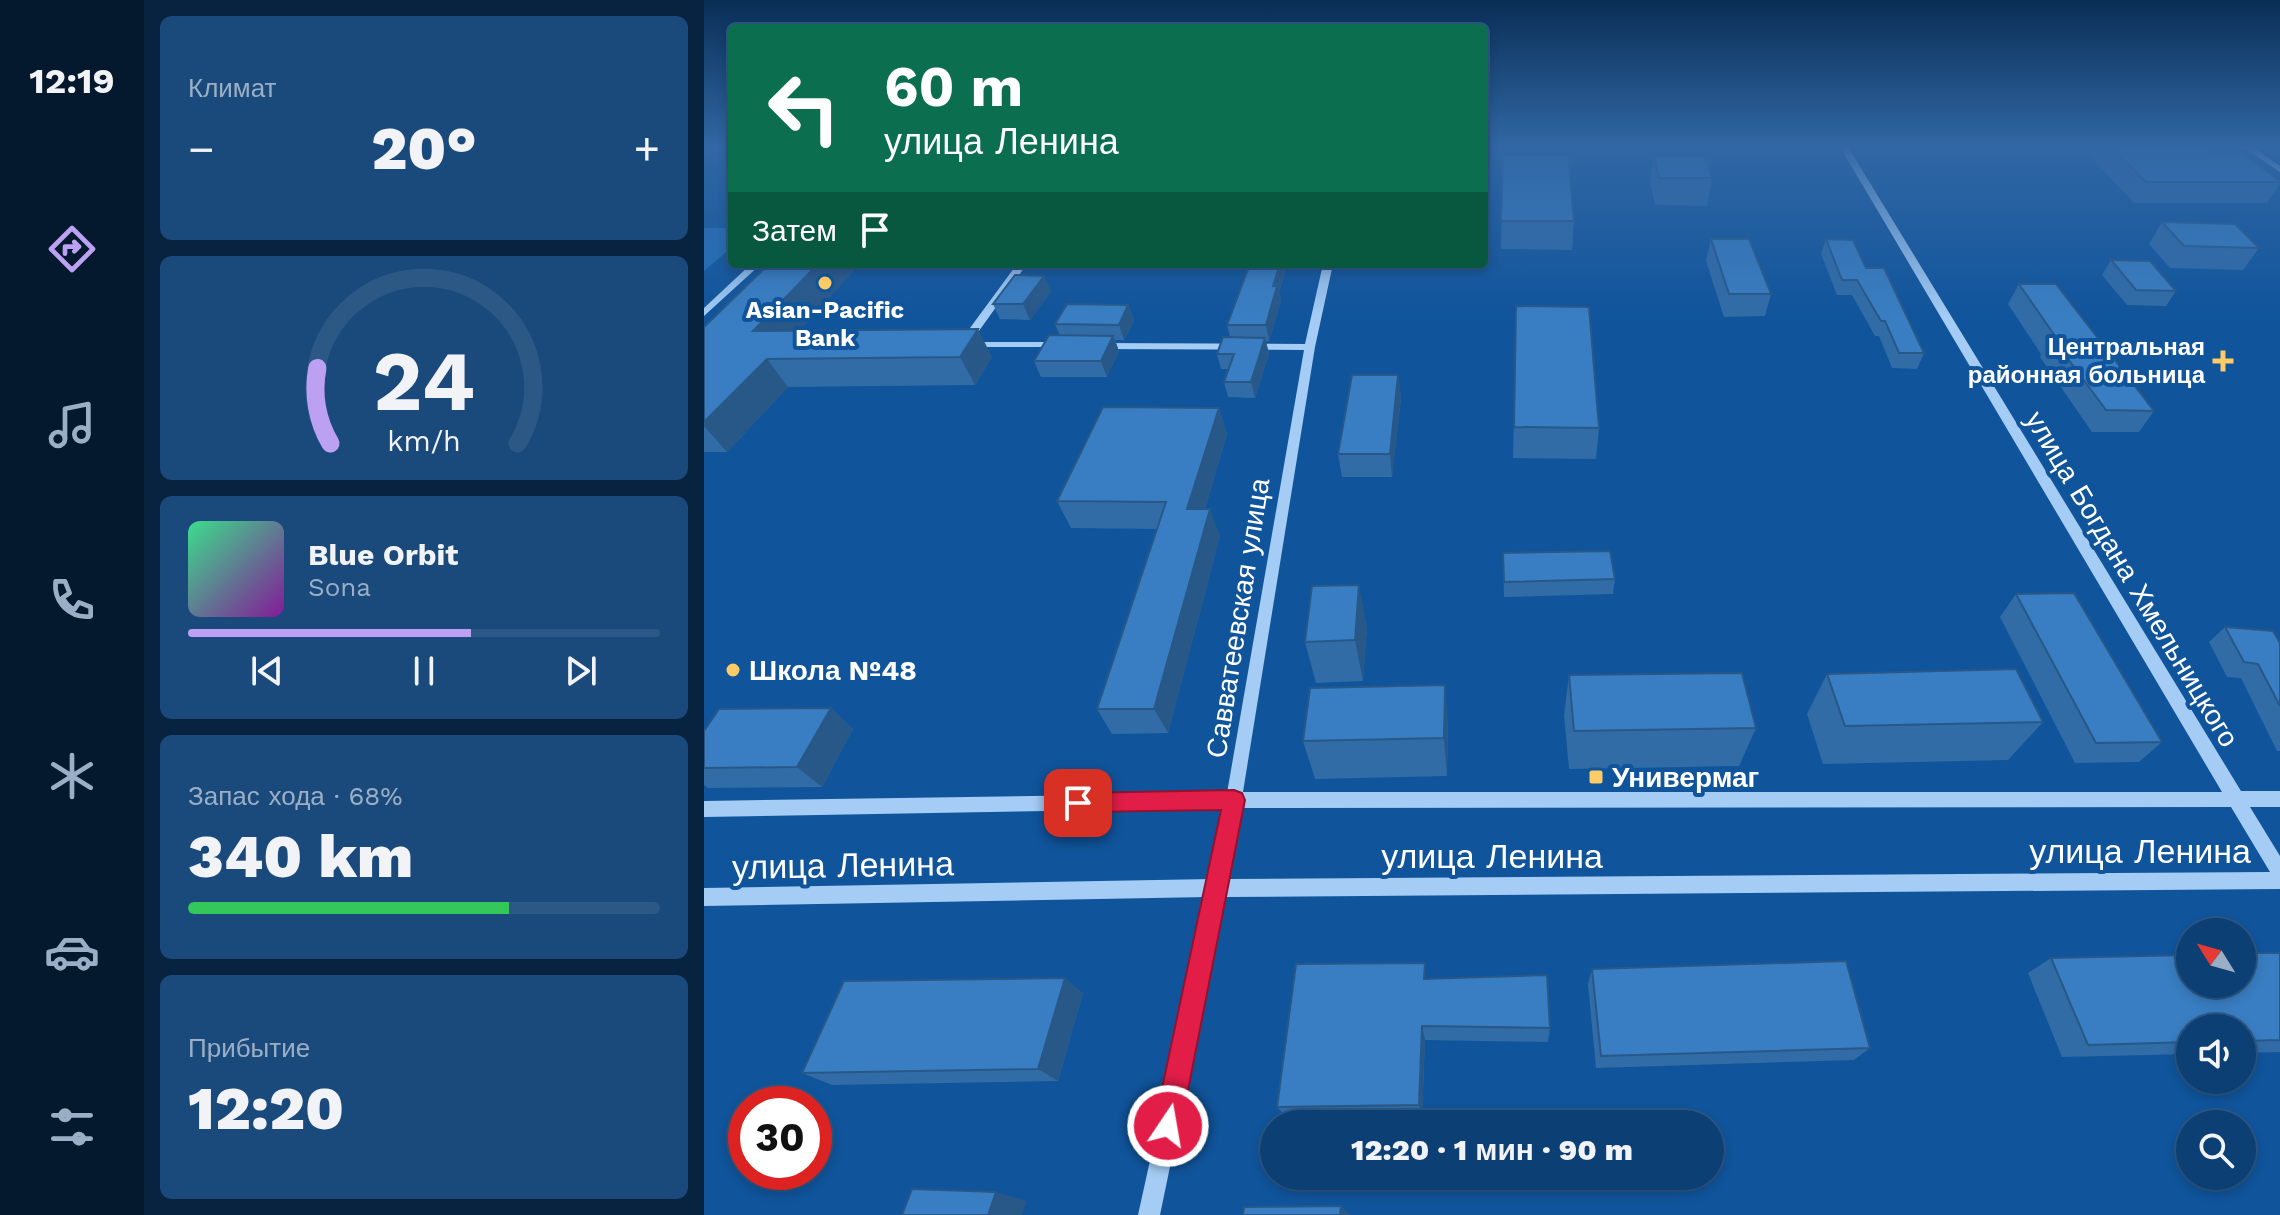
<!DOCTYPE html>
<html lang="ru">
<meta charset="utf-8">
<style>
:root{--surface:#0c3f74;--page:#1a4a7c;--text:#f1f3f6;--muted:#9aafc5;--line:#2c5886;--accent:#bca0f2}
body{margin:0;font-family:"Work Sans",sans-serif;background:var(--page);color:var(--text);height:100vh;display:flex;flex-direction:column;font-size:30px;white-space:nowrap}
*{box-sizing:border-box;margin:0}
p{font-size:26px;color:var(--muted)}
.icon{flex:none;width:44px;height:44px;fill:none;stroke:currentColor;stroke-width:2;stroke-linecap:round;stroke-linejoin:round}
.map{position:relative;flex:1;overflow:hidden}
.side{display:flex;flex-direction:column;gap:16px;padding:16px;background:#072340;width:560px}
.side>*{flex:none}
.hud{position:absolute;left:24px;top:24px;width:760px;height:244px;border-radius:8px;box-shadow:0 4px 12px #0003,0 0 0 2px var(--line);background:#0b6e4f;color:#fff;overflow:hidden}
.needle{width:52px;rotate:307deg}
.fabs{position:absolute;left:1472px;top:918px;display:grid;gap:16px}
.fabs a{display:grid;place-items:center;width:80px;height:80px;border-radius:50%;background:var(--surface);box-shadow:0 4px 12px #0003,0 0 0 2px var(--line);font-size:40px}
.speed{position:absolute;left:24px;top:1086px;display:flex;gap:16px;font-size:40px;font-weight:700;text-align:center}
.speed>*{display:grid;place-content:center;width:104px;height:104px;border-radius:50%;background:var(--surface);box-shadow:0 4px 12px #0003,0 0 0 2px var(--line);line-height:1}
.speed .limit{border:12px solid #d22;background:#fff;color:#111}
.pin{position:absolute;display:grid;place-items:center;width:68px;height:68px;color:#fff;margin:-34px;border-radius:16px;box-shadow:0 4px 12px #0006}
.me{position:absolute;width:88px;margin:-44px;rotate:12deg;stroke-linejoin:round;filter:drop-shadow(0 0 6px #0008)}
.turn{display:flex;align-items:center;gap:28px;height:168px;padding:0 24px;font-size:36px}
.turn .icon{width:104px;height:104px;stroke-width:2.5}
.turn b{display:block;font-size:56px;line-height:68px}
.then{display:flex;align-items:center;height:76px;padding:0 24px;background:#0003;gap:16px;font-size:30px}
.big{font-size:60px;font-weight:800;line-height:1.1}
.side .tile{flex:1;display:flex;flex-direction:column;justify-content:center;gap:12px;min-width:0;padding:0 28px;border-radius:12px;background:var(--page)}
.side .dial{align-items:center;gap:0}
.dial svg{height:208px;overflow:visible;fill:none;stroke:var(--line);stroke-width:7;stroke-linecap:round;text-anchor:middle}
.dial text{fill:var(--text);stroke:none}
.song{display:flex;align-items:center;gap:24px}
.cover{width:96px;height:96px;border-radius:12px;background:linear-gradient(135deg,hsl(150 70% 55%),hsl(290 70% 35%))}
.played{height:8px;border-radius:4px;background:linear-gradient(90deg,var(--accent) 60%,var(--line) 60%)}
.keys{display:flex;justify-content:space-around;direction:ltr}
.heat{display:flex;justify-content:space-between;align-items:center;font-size:44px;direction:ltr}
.charge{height:12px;border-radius:6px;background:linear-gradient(90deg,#34c759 68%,var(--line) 0)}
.trip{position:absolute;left:556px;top:1110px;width:464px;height:80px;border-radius:40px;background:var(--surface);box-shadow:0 4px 12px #0003,0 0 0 2px var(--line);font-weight:800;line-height:80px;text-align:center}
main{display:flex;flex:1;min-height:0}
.tabs{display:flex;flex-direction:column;width:144px;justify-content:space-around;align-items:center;background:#05192e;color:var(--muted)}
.tabs .icon{width:56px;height:56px}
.tabs .current{color:var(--accent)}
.tabs b{font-size:36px;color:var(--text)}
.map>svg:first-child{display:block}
.green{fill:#236fb9}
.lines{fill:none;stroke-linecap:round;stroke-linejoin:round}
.minor{fill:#a4ccf4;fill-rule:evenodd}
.wall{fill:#316ca7}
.shaded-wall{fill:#285888}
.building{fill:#397ec2;stroke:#285888;stroke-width:2}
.route{fill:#e11d48;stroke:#92132f;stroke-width:2}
.poi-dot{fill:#ffcb67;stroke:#10549b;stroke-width:3}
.labels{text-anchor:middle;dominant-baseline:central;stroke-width:8;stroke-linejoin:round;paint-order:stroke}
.far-poi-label{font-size:24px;font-weight:bold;fill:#fff;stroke:#10549b}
.street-label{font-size:28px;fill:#fff;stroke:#10549b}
.poi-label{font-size:28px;font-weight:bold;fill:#fff;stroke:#10549b;text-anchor:start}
.near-street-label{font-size:34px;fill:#fff;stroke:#10549b}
</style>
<main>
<nav class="tabs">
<b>12:19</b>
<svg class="icon current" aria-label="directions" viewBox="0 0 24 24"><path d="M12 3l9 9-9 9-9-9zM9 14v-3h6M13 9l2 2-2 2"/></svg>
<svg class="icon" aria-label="music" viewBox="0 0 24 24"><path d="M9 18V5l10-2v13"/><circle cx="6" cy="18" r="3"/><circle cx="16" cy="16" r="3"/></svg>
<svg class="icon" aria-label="phone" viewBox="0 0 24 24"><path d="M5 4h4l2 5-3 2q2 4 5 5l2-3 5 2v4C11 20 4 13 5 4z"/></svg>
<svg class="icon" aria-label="climate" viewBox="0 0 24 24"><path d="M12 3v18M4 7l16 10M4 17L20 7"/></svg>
<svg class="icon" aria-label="car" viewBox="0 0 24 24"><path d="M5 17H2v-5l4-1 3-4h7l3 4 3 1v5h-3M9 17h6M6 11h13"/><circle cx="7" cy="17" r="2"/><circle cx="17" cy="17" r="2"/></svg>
<svg class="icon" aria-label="filters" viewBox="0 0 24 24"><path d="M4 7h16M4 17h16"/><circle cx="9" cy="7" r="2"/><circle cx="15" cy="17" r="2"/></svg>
</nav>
<section class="side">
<div class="tile"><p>Климат</p>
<div class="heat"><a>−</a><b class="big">20°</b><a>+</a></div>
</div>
<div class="tile dial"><svg viewBox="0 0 100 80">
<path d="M14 69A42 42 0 1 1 86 69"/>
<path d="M14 69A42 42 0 0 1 9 40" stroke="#bca0f2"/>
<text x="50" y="56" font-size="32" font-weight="700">24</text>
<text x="50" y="72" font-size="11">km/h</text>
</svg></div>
<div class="tile">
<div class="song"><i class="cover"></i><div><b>Blue Orbit</b><p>Sona</p></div></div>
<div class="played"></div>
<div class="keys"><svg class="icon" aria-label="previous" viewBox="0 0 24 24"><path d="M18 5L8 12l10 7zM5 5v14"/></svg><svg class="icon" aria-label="pause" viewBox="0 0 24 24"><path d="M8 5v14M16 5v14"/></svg><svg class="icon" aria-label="next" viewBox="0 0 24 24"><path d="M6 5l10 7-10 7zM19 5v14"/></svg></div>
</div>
<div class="tile"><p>Запас хода · 68%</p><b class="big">340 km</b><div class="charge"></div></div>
<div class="tile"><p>Прибытие</p><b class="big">12:20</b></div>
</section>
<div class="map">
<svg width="1576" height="1215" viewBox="0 0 1576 1215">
<rect width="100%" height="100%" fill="#10549b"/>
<path class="green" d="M0,228h28v19l-28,24z"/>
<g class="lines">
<g class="minor">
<path d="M1136,147h8l393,644h39v16h-30l30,49v33l-1054,8 -66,318h-22l70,-318 -504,9v-18l508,-9 12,-71 -520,9v-16l523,-8 77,-443 -206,-1 -5,-3 5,-3 207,1 18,-80h10l-18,83 -72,445h979zM1527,807l39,65 -1041,7 12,-71z"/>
<path d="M1539,147h9l28,19v6z"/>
<path d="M47,264h10l-57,52v-8z"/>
<path d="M313,264h10l-56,78h90l4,1v4h-106v-4z"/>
</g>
</g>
<g class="wall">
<path d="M1377,147h126l7,5 66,29v2l-13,20h-133z"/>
<path d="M799,155l71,66 -2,29 -71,-1z"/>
<path d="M950,156l58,22 -5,28 -52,-1 -5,-22z"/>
<path d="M1458,222l97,26 -16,22 -73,-2 -21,-24z"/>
<path d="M1007,239l60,55 -6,22 -41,1 -18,-56z"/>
<path d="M1122,239l40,29 58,85 -7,16 -25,-1 -13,-32h-4l-23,-41h-15l-16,-41z"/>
<path d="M1407,260l65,31 -10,15 -39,-1 -25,-30z"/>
<path d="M65,264h183l-2,2 -93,1 -58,64 193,26 -17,28 -187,2 -61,65h-23v-125z"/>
<path d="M584,264l-9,28 2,9 -12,40h-3l3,13 -14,44 -27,-1 -4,-15 4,-13h-7l-4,-15 13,-17 -3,-12z"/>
<path d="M340,276l7,15 -21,29 -30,-1 -7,-15z"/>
<path d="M1315,284l135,127 -15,21h-47l-52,-75 1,-3 -33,-50z"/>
<path d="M424,305l6,15 -10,20h-9l4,11 -12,26h-66l-7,-16 26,-25 -5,-12z"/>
<path d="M812,306l83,122 -3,31 -83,-1z"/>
<path d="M694,375l3,23 -9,79h-50l-4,-23z"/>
<path d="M515,408l8,26 -22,75 15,27 -52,197 -56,1 -15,-25 60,-180 -86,-1 -14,-27z"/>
<path d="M799,553l112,26 -2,15 -109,3z"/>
<path d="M1312,594l146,148 -23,20 -64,1 -75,-146z"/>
<path d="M663,626l-4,55 -47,2 -11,-41z"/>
<path d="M1521,627l55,16v108h-3l-36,-73 -14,-1 -18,-35z"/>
<path d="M1123,674l216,48 -35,38 -185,4 -16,-50z"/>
<path d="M865,675l187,53 -17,38 -170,3 -5,-54z"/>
<path d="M127,708l22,21 -31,58 -114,1 -4,-3v-54z"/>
<path d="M744,724l-1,52 -132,3 -12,-38z"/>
<path d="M1576,953v99l-38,1v-25h-52v26l-128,3 -34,-84 23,-15z"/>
<path d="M888,969l278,79 -16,12 -258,8 -8,-84z"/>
<path d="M724,979l122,49 -2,14 -123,-2 -3,76 -135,2 -10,-11z"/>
<path d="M379,993l-25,88 -226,4 -30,-12z"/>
</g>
<g class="shaded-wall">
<path d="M114,264h38l1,3 -83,92 -21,-28z"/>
<path d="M576,264h8l-9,28 2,9 -12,40 -3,-16 7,-39z"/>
<path d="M340,276l7,15 -21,29 -7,-16z"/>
<path d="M424,305l6,15 -10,20 -5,-15z"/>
<path d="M274,329l14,28 -17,28 -15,-28z"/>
<path d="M409,336l6,15 -12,26 -6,-16z"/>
<path d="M561,338l4,16 -14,44 -4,-16z"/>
<path d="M63,359l21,28 -61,65 -23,-26v-4z"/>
<path d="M694,375l3,23 -9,79 -2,-23z"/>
<path d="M515,408l8,26 -30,102 -10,-27z"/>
<path d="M506,509l10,27 -52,197 -14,-24z"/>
<path d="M655,585l8,41 -4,55 -8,-41z"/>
<path d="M741,685l3,39 -1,52 -3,-38z"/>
<path d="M127,708l22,21 -31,58 -25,-20z"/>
<path d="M361,978l18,15 -25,88 -20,-12z"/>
<path d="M718,1026l3,14 -3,76 -3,-11z"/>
<path d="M292,1192l31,9 -5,14h-34z"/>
<path d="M637,1206l10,9h-11z"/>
</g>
<g class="building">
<path d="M1407,147h96l7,5h28l38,30h-134z"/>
<path d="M799,155h65l6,66h-73z"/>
<path d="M950,156h51l7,22h-53z"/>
<path d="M1458,222l73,2 24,24 -75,-2z"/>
<path d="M1007,239h38l22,55h-42z"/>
<path d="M1122,239l27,1 13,28h18l40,85h-25l-14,-32h-4l-24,-41h-15z"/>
<path d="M1407,260l39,1 26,30 -40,-1z"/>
<path d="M65,264h49l-65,67 225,-2 -18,28 -193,2 -63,63v-95z"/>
<path d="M546,264h30l-7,22h4l-11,39h-39z"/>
<path d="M311,275l29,1 -21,28h-30z"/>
<path d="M1315,284h37l98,127 -48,-1 -55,-74h4z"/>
<path d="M363,304l61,1 -9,20 -64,-1z"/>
<path d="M812,306l73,1 10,121 -85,-1z"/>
<path d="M345,335l64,1 -12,25h-67z"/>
<path d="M519,337l42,1 -14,44h-27l10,-28h-17z"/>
<path d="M648,375h46l-8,79h-52z"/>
<path d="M399,407l116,1 -32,101h23l-56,200h-57l69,-207 -109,-1z"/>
<path d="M906,551l5,28 -111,3 -1,-29z"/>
<path d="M655,585l-4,55 -50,2 7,-56z"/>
<path d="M1370,593l88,149 -66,1 -80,-149z"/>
<path d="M1521,627l48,4 7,12v63l-22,-42 -14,-2z"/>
<path d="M1312,669l27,53 -198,4 -18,-52z"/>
<path d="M1038,673l14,55 -182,3 -5,-56z"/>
<path d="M741,685l-1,53 -141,3 7,-53z"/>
<path d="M127,708l-34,59 -93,1v-37l15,-22z"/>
<path d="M1538,953h38v87l-38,1v-13h-52v14l-102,3 -37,-87 139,-3v29h52z"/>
<path d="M1142,961l24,87 -269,8 -9,-87z"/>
<path d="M721,963l-1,16 123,-4 3,53 -128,-2 -3,79 -142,2 19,-143z"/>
<path d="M361,978l-27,91 -236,4 42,-92z"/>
<path d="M208,1189l84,3 -8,23h-86z"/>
<path d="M637,1206l-1,9h-97l1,-8z"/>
</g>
<linearGradient id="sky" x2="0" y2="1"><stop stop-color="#092e55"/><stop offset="0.46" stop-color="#3167a4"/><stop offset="1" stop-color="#3167a4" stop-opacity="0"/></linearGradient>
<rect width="1576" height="317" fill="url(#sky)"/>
<path class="route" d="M530,790l8,3 3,7 -64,326 -4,9 -9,4 -10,-4 -4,-9 67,-316 -143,2 -7,-2 -3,-7 3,-7 7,-3z"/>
<g class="poi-dot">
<circle cx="121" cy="283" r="8"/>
<path d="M1515 349h8v8h8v8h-8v8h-8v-8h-8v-8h8z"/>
<circle cx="29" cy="670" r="8"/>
<rect x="884" y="769" width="16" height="16" rx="4"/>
</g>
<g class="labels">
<g class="far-poi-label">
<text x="121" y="310">Asian-Pacific<tspan x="121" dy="28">Bank</tspan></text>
<text x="1501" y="347" text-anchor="end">Центральная<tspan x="1501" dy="28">районная больница</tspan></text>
</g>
<g class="street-label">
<text transform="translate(1428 579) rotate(59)">улица Богдана Хмельницкого</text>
<text transform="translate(534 618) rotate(-81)">Савватеевская улица</text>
</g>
<g class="poi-label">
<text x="45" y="670">Школа №48</text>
<text x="908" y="777">Универмаг</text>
</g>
<g class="near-street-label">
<text x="1436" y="851">улица Ленина</text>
<text x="788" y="856">улица Ленина</text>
<text transform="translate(139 865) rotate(-1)">улица Ленина</text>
</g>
</g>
</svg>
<div class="fabs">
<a><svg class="needle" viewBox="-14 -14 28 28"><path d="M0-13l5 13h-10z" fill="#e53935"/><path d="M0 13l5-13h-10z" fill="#9aafc5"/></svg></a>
<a><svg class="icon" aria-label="sound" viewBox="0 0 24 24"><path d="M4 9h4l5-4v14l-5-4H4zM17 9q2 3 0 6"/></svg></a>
<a><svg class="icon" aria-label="search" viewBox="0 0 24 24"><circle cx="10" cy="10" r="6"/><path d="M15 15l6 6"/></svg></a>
</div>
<div class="speed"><div class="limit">30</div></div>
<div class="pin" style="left:374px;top:803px;background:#d93025"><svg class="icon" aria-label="arrive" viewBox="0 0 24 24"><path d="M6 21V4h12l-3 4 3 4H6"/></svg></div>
<svg class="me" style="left:464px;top:1126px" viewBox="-20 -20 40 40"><circle r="17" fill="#e11d48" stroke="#fff" stroke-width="3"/><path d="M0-11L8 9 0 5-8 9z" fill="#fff"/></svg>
<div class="trip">12:20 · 1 мин · 90 m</div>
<div class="hud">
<div class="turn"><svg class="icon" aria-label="left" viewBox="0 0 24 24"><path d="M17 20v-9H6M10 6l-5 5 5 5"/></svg><div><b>60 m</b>улица Ленина</div></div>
<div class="then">Затем<svg class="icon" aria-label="arrive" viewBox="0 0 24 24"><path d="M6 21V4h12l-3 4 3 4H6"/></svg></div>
</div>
</div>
</main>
